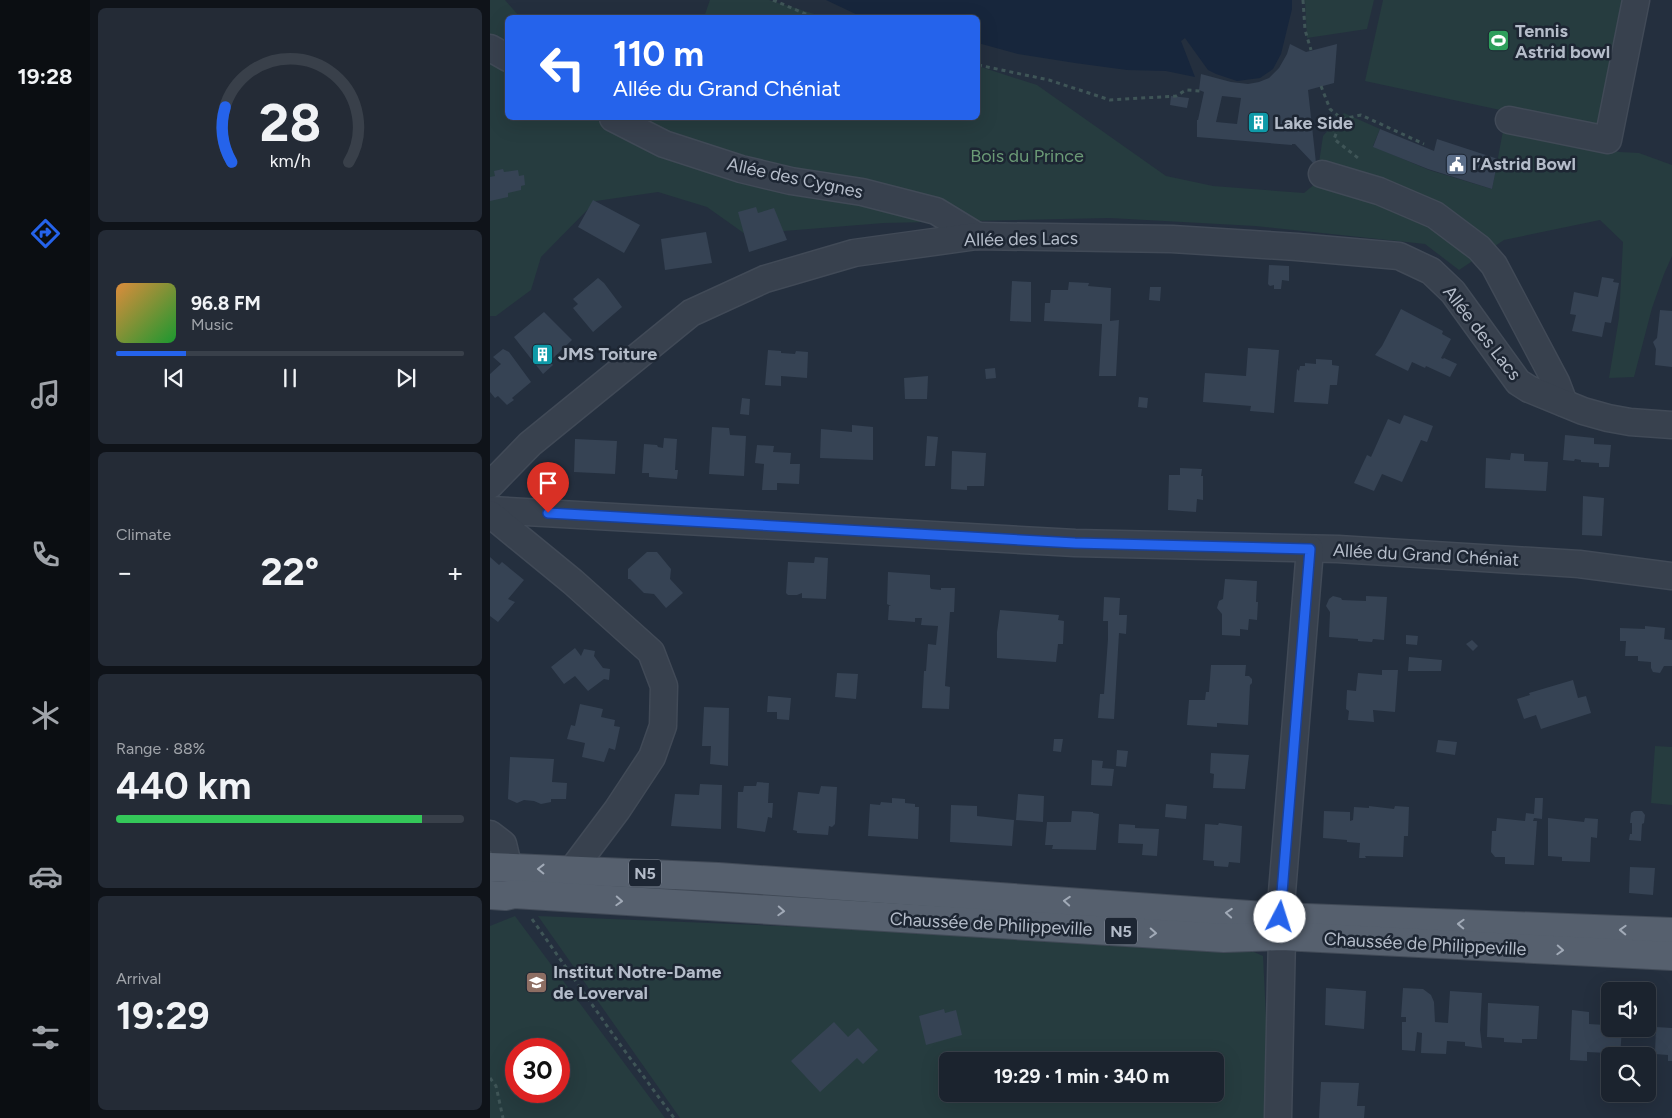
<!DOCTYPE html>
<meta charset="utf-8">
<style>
:root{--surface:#1b232e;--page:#242b36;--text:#f1f3f6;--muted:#a0a4aa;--line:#39404a;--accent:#2563eb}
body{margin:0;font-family:Figtree,sans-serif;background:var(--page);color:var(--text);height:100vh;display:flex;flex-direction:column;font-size:19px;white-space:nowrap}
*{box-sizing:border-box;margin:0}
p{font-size:16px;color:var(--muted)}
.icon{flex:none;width:28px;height:28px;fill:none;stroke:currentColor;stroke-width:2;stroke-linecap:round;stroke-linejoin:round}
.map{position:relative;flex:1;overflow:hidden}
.sheet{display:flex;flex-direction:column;gap:8px;padding:8px;background:#0f1319;width:400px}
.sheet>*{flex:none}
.top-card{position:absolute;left:15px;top:15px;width:475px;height:105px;border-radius:8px;box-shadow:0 5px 20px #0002,0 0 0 1px var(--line);background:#2563eb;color:#fff;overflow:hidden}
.controls{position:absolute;left:1111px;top:982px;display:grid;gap:10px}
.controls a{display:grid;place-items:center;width:55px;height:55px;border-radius:8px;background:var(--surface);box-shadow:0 5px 20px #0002,0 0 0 1px var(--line);font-size:25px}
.speed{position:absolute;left:15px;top:1038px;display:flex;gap:10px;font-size:25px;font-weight:700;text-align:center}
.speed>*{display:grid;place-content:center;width:65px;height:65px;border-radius:50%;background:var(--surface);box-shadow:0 5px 20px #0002,0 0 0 1px var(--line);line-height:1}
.speed .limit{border:8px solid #d22;background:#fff;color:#111}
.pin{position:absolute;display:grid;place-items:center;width:42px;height:42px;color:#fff;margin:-51px -21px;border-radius:50% 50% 50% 0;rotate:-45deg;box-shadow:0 0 5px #0007}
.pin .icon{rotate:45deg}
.me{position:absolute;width:55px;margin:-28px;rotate:5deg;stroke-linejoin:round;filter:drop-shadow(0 0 4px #0008)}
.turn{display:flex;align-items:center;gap:18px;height:105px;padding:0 25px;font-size:22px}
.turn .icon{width:65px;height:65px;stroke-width:2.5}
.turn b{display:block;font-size:35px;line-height:42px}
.big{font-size:38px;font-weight:700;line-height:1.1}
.sheet .tile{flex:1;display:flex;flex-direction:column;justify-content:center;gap:8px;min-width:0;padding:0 18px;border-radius:8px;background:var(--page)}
.sheet .dial{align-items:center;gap:0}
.dial svg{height:130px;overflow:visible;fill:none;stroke:var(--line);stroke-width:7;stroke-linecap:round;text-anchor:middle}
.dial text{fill:var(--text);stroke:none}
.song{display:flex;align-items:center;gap:15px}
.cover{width:60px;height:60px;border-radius:8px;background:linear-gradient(135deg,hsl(30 70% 55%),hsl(130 70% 35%))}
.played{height:5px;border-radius:2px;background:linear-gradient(90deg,var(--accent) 20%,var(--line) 20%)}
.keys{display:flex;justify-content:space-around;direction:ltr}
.heat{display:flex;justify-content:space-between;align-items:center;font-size:28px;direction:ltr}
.charge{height:8px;border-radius:4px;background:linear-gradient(90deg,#34c759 88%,var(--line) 0)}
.trip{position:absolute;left:449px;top:1052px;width:285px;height:50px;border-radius:8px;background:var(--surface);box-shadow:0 5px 20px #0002,0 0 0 1px var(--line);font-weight:700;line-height:50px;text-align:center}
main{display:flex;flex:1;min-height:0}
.tabs{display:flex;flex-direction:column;width:90px;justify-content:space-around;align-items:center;background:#0b0e12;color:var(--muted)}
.tabs .icon{width:35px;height:35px}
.tabs .selected{color:var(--accent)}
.tabs b{font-size:22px;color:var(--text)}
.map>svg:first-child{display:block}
.green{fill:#263c3f;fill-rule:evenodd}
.water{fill:#17263c}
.building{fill:#364354;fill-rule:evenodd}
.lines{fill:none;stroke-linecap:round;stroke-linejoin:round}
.minor-casing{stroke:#414a57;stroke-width:29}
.major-casing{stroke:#414a57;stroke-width:30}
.path{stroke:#3f5557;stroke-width:3;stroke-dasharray:4 4;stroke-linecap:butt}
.minor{stroke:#38414e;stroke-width:26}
.major{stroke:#56606e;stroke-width:28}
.oneway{stroke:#a1aab7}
.route-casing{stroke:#184099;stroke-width:12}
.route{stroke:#2563eb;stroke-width:9}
.labels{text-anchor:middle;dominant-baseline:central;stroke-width:5;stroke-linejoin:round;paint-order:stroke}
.shield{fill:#1d2633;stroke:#878f9c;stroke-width:1}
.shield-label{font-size:16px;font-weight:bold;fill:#b4bcc9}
.poi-label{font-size:18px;font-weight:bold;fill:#b4bcc9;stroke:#1d2633;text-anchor:start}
.park-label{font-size:18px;fill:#6b9a76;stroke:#1d2633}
.street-label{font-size:18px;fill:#b4bcc9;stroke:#1d2633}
</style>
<main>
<nav class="tabs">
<b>19:28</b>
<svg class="icon selected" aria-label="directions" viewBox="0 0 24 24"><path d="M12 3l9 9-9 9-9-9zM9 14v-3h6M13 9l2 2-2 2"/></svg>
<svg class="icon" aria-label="music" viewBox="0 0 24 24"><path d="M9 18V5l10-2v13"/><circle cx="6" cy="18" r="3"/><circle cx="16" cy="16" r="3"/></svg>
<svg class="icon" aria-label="phone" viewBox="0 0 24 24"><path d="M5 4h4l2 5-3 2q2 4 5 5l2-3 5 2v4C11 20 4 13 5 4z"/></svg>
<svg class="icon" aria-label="climate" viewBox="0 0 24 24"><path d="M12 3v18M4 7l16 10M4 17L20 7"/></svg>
<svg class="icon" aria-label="car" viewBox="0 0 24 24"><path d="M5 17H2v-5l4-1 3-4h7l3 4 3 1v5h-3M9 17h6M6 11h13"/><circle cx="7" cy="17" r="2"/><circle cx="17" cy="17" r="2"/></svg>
<svg class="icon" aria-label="filters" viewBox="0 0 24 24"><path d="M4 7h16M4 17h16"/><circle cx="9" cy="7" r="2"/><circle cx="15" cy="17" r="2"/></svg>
</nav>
<section class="sheet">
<div class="tile dial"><svg viewBox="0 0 100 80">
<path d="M14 69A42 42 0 1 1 86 69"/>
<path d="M14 69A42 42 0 0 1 10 35" stroke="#2563eb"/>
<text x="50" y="56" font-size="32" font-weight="700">28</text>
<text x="50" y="72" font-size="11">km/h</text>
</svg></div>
<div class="tile">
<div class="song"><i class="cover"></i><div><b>96.8 FM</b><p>Music</p></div></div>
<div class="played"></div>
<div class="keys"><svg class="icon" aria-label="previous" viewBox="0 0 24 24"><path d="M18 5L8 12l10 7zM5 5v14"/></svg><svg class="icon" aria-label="pause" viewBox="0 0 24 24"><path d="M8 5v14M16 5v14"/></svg><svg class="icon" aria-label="next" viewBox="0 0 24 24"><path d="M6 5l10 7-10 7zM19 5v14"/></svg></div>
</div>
<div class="tile"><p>Climate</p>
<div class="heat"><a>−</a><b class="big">22°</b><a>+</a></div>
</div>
<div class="tile"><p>Range · 88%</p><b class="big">440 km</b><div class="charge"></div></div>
<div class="tile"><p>Arrival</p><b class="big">19:29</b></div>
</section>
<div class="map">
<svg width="1182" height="1118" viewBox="0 0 1182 1118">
<rect width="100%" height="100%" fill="#242f3e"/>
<g class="green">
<path d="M0,0h15l15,17 -12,1v100h470v-52l59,19 129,91 47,10 91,7 12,-10 7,-47 21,-23 36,16 -7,17 56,24 63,19 11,-58 117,21 19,1 33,12v91l-8,18 -12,34 -18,69 -25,1 10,-60 4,-76 -23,-22 -96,20 -45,30 -34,-26 -170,-18 -145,-8 -226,5 -139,11 -38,-27 -49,-15 -62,9 -55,56 -10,33 -35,26h-6z"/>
<path d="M220,0h59l55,17h-120z"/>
<path d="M815,0h69l-7,29 -60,9z"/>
<path d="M893,0h249l-29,132 -238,-51z"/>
<path d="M1165,746l17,1v58l-21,-2z"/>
<path d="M25,916l150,202h-175v-192zM26,1049h43v42h-43z"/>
<path d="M48,916l700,29 25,11 8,162h-591zM458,1061h267v33h-267z"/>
</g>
<path class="water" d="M336,0h466v9l-11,45 -8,15 -13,9 -23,3 -21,-7 -8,-4 -23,-32 -4,3 14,36 -29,-6 -39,-1 -52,-7 -57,-9 -40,-11v-25l-116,-1z"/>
<g class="building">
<path d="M800,44l16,8 31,-8 -3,39 -26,7 8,73h-3l-18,-19h-3v1l-95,-8v-17h1l6,-28 -5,-2 2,-16 30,8 17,2 11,-2 10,-4 10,-10 8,-14zM732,96l19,2 -4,26 -21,-2z"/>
<path d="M681,96l18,2 -2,10 -17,-3z"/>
<path d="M890,129l54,22 3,-12 61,20 -6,30 -64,-20 -55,-22z"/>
<path d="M13,169l1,3 14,-2 1,6 5,-1 1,10 -4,1v4l-13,3v4l-18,4v-24l5,-1 -1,-5z"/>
<path d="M103,200l47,25 -16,28 -46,-26z"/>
<path d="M266,207l2,6 16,-5 13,32 -38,12 -11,-40z"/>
<path d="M216,232l6,31 -47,7 -4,-31z"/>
<path d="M779,265l20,1v15l-7,-1 -1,9h-7v-4l-4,1 -2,-2z"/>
<path d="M1112,277l12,2 -1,3 6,1 -8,40 -6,-1 -3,15 -30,-6 4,-16 -6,-1 4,-22 24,5z"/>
<path d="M108,278l6,5 18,24 -29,25 -20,-24 5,-4 -5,-5z"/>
<path d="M522,281l19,1v40l-21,-1z"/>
<path d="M579,282l20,1 -1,3 23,2 -1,33 9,-1 -3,56h-17l3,-52 -58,-3 1,-18h5l1,-13h17z"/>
<path d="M660,287h11l-1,14 -11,-1z"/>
<path d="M911,309l42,22 -1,3 9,5 -10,19 2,1 1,-1 13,6 -7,13 -24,-11 -1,2 -13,-6 -4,9 -33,-16 7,-9z"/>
<path d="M1170,310l12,1v56l-17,-2 1,-16 -3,-7 4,-4z"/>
<path d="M54,312l28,28 -22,21 3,4 -10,9 -29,-37z"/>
<path d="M758,348l31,2 -5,63 -24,-2 1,-5 -48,-4 2,-29 41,3z"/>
<path d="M13,349l6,3 22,30 -19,16 2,2 -7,5 -9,-9 -3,2 -5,-6v-18l11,-10 -8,-7z"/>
<path d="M278,350l13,1v2l14,1 1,-3 12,1 -1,26 -26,-2v10l-16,-1z"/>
<path d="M826,359l16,1v5l7,1 -2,19h-7l-2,19 -34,-2 3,-33 2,2 1,-5h5v-3l11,1z"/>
<path d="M505,368l1,10 -10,1 -1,-10z"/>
<path d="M438,376l-1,23h-22l-1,-21z"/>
<path d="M649,397l9,1 -1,10 -9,-1z"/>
<path d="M252,398l8,1 -1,16 -9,-1z"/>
<path d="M914,415l29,11 -6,16 -6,-2 -19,42 -20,-8 -8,17 -20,-8 13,-28 4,2 17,-38 12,5z"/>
<path d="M362,425l21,2v33l-53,-2 1,-29 31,3z"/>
<path d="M222,427l17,1 1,7 16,1 -2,40 -35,-2z"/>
<path d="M1075,435l29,3v6l17,1 -2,22h-10v-4l-18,-1v-2l-6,-1 -1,2 -11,-1z"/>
<path d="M437,436l11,1 -3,29h-10z"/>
<path d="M174,438l13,1 -2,31h3l-1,9 -28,-2v-4h-7l2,-29 13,1 1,2 5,1z"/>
<path d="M85,439l42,2 -2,33 -41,-2z"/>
<path d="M267,445l17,1 -1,6 18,1 -1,11h10l-1,20 -22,-1v7h-15l2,-26 -9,-1z"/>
<path d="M462,451l34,2 -2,33h-17v4l-16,-1z"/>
<path d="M1021,453l13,1v7l24,1 -2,29 -61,-3 1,-30 24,2z"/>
<path d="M690,468l22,1 -1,7h2v24l-6,-1 -1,13 -28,-2 1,-35h11z"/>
<path d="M1093,496l21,2 -2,38 -20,-1z"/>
<path d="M157,552h10l14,17 -1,10 13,14 -17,15 -12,-14 -10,-1 -14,-14h-2v-10z"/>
<path d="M0,557l9,8 3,-3 22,18 -16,19 7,3 -17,20 -8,-6z"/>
<path d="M325,557l13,1 -2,41 -24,-1v-5l-5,2h-9l-2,-2 2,-31 26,1z"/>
<path d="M398,572l42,3v12l1,2 10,1v-2h14l-1,24h-4l-5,74 5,1 -1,22 -27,-1 2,-37h2l2,-27 8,1 2,-19 -17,-1 1,-7h-7v4l-27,-2 1,-14h2l-4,-2z"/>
<path d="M735,579l32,2 -1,21h2l-1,18 -8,-1 -1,11 -8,-1v7l-18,-1v-21l-5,-6 2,-7 4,-2z"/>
<path d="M843,596l8,2 1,2 24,1v-5l21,1 -3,43 -11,-1 -1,3 -14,-1v-2l-29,-2 1,-25 -4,-6 3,-7z"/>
<path d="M614,597l16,1 -1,17h8l-1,19 -7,-1 -5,86 -16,-1 2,-24h4l4,-55v-18h-5z"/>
<path d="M510,610l59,5 -1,5 6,1 -1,23h-5l-2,18 -59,-4v-26z"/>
<path d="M1155,626l20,2 -1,11 8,1v26h-8l-4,7 -7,-1 -2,-4v-6l-13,-1v-5h-13l1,-15h-6v-13l25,1z"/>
<path d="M916,635l12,1 -1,9 -11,-1z"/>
<path d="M982,640l6,6 -5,5 -7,-7z"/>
<path d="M85,648l6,8 3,-7 11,2 -1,5 9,12 7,1 -1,11 -5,-1 -16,12 -13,-15 -11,8 -13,-17z"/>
<path d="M919,657l33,3 -1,11h-33z"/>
<path d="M721,665h35l-1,11h4l3,3v4l-2,2 -2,40 -31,-2v4l-30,-2 2,-25h16l1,-8h3z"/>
<path d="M892,670h16l-3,42 -22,-2 1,12 -26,-2 1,-9 -3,-2 1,-19 9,1 2,-18 24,2z"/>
<path d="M347,673l21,1 -2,25 -21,-2z"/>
<path d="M1083,680l5,18 8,-2 5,17 -50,16 -5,-14 -12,4 -7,-20 13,-4 -1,-2z"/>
<path d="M278,696l23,2 -2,22 -12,-1v-7h-10z"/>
<path d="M90,704l23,5 -2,8 14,3 -1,6 6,1 -5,23 -6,-2 -5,14 -22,-5 3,-14 -18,-4 4,-14 4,1z"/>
<path d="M214,707l25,1 -1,58 -18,-2 1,-18h-9z"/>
<path d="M564,739h9l-2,13 -8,-1z"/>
<path d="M948,740l19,2 -2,13 -19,-3z"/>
<path d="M627,750l11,1 -2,16 -10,-1z"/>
<path d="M721,753l38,2 -4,34 -32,-1 1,-14 -4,-1z"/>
<path d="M20,757l44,2 -2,23 15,1 -1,16h-15v3l-10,2 -7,-3 -10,-1 -7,3 -9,-4z"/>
<path d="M602,760l11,1 -1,7 12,1 -2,17 -21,-1z"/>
<path d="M267,782l12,1 -1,20h5l-1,15 -4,-1 -3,15 -28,-4 1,-36h5l1,-6h12z"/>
<path d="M210,784l22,1 -1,44 -50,-3 4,-32 24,1z"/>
<path d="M331,786l16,1 -2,37 -3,3 -3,-1 -1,9 -31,-2v-2l-4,-1 5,-38 21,2z"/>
<path d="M528,794l26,2 -1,26 -27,-2z"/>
<path d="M402,798l13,1v4l10,1v3h4l-1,32 -50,-3 2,-32 10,1 1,-3 11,1z"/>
<path d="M1045,798h8l-1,21 -8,-1 -1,3h4l-3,44 -29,-1v-7h-10l-4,-5 1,-21h4l1,-13 28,3 1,-8 8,1z"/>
<path d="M676,804l21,2 -1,13 -21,-2z"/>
<path d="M461,805l26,1v10l37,4 -2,26 -62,-4z"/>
<path d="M879,806l25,3 1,-3 14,1 -1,29h-4l-1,21 -38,-1 1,2h-7l1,-15 -13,-1v-2l-24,-2 1,-27 26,1v9l3,-1 1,-13 15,1z"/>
<path d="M582,811l21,1v1l6,1 -3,36 -44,-1 1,-4h-8l2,-23h24z"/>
<path d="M1144,811h8l3,4 -1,8 -2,1 -1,17 -12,-1 1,-6h2v-11h-2l1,-10z"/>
<path d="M1058,818l36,4 1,-4 13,1 -1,19 -6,-1 -1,25 -28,-1v-4l-14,-1z"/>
<path d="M729,823l23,3 -2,37 -11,-1 -1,5 -14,-1v-5l-11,-1 2,-36 13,1z"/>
<path d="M629,824l16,1v3l24,1 -2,27 -15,-1 1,-11 -25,-1z"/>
<path d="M1140,867l25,1 -2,27 -24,-2z"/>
<path d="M836,988l40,3 -2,38 -39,-4z"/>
<path d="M913,988l20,1 8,6 3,7 1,20 13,1 2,-32 32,2 -2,37 2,18 -17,-2v-4l-18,-1 -1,13 -25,-1 1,-20 -5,-1 -2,19 -13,-1v-28h4v-5h-5z"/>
<path d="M998,1003l51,3 -2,33h-15v4l-18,-1v-4l-17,-1z"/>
<path d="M454,1009l1,4 11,-3 6,25 -36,10 -7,-29z"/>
<path d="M1082,1010l17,2v12l16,1v-13l5,1v16h12l-2,27h-10v7h-3l1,-10 -21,-1v9l-17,-1z"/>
<path d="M344,1022l14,15 10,-9 20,22 -15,14 -6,-6 -37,34 -29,-31z"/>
<path d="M1166,1027l16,1v33h-4v-6l-13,-1z"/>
<path d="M831,1082l38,1 -2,23h8l-1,12h-45z"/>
</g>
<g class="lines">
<defs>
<g id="minor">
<path d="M0,48l18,10"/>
<path d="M123,118l51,26 77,25 50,12 71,11 74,19 41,25"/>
<path d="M1019,120l99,20 28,-140"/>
<path d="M832,174l57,17 56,24 44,33 15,17 62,117 8,21"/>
<path d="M0,485l40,-41 161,-131 74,-34 89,-26 123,-17 195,3 125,8 102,9 32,15 22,21 65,90 11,7 54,22 25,7 22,4 42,3"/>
<path d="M0,510l585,33 263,6 241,15 93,12"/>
<path d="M0,514l83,68 78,70 13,34 -1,40 -11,31 -35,53 -45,60"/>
<path d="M0,834l13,10 6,25"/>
<path d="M788,1118l4,-182 -2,-19 30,-368"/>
</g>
<g id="major">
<path d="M0,867l228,10 562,40 392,15"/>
<path d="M0,895l15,1 9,-2 710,44 58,-2 390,20"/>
</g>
</defs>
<use href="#minor" class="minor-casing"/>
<use href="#major" class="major-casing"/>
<g class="path">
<path d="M283,0l42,18"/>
<path d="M813,0l2,30 6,20"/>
<path d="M488,65l71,15 61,20 66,-4 10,-6 15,1"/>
<path d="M831,86l9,23 12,10 19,-4 63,29"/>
<path d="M852,119l-8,20 24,19"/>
<path d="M42,919l87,124 55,75"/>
<path d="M0,1078l6,8 7,32"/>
</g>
<use href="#minor" class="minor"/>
<use href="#major" class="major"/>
</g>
<defs><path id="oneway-chevron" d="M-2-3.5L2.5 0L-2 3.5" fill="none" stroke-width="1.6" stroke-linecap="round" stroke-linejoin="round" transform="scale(1.25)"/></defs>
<g class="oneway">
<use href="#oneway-chevron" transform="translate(51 869) rotate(-179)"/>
<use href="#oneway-chevron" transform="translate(129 901) rotate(3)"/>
<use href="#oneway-chevron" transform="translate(577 901) rotate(-176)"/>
<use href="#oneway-chevron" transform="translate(291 911) rotate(3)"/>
<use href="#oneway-chevron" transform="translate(739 913) rotate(-176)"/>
<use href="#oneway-chevron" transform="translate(971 924) rotate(-178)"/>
<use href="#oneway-chevron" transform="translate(1133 930) rotate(-178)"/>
<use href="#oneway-chevron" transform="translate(663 933) rotate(3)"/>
<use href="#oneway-chevron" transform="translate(1070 950) rotate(3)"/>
</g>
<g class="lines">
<defs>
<path id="route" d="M58,513l527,30 235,6 -30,368"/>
</defs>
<use href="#route" class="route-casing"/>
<use href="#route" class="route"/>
</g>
<defs>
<symbol id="stadium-square" viewBox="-11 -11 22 22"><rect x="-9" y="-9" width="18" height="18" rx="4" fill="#2e9e5b" stroke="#1d2633"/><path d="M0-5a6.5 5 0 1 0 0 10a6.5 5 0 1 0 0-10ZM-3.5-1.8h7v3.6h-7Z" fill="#fff"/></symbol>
<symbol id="building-square" viewBox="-11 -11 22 22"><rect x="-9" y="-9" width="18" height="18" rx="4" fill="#0f9aa8" stroke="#1d2633"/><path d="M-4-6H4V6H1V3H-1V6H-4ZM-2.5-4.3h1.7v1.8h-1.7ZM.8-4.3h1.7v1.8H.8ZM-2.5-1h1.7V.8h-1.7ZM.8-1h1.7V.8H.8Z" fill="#fff"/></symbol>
<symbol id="civic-square" viewBox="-11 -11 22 22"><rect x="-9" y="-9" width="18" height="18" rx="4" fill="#5c6f8a" stroke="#1d2633"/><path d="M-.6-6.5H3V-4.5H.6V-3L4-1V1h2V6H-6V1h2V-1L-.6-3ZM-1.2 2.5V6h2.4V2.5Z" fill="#fff"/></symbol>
<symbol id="school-square" viewBox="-11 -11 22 22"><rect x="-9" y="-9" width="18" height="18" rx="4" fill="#8d6e63" stroke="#1d2633"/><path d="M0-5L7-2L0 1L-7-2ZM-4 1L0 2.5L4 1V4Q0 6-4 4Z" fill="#fff"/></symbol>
</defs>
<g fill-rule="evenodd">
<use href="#stadium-square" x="996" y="28" width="25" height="25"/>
<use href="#building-square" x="756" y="110" width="25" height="25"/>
<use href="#civic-square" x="954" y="152" width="25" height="25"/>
<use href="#building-square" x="40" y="342" width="25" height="25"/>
<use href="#school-square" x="34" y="970" width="25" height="25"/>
</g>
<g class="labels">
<g class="shield">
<rect x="139" y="859.5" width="32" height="27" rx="4"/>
<rect x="615" y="917.5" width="32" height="27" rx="4"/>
</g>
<g class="shield-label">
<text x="155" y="873">N5</text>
<text x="631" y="931">N5</text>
</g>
<g class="poi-label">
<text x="1025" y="31">Tennis<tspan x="1025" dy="21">Astrid bowl</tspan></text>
<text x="784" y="123">Lake Side</text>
<text x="982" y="164">l’Astrid Bowl</text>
<text x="68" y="354">JMS Toiture</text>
<text x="63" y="972">Institut Notre-Dame<tspan x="63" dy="21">de Loverval</tspan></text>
</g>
<g class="park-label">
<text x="537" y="156">Bois du Prince</text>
</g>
<g class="street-label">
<text transform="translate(305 178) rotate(12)">Allée des Cygnes</text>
<text transform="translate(531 239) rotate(-1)">Allée des Lacs</text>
<text transform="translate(992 333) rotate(52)">Allée des Lacs</text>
<text transform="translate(936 555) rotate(3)">Allée du Grand Chéniat</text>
<text transform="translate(501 924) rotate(3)">Chaussée de Philippeville</text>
<text transform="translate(935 944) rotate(3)">Chaussée de Philippeville</text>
</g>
</g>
</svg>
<div class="controls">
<a><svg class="icon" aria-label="sound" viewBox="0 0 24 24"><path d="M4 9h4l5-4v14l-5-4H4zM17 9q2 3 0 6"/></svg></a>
<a><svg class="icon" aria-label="search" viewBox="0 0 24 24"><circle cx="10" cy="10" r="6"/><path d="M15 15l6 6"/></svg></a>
</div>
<div class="speed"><div class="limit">30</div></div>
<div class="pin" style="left:58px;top:513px;background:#d93025"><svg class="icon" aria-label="arrive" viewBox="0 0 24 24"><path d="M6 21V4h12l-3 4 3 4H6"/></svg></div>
<svg class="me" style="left:790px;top:917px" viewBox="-20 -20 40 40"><circle r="19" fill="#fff"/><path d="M0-13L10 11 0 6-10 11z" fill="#2563eb"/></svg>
<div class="trip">19:29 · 1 min · 340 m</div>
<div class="top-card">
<div class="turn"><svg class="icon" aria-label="left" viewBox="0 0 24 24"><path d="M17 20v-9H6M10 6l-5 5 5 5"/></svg><div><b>110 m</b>Allée du Grand Chéniat</div></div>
</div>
</div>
</main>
